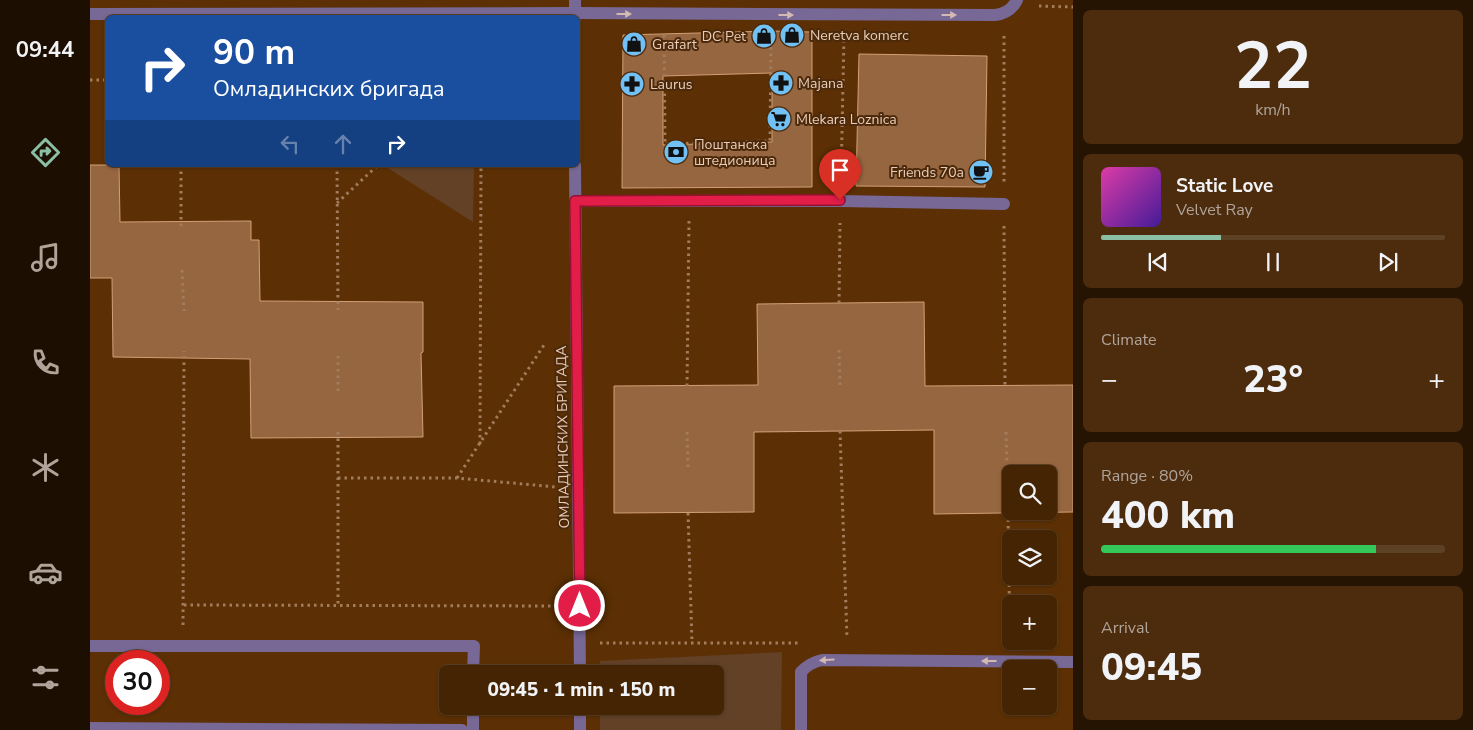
<!DOCTYPE html>
<meta charset="utf-8">
<style>
:root{--surface:#452403;--page:#4c2c0d;--text:#f1f3f6;--muted:#b0a49a;--line:#5d4125;--accent:#8abfa5}
body{margin:0;font-family:"Nunito Sans",sans-serif;background:var(--page);color:var(--text);height:100vh;display:flex;flex-direction:column;font-size:19px;white-space:nowrap}
*{box-sizing:border-box;margin:0}
p{font-size:16px;color:var(--muted)}
.icon{flex:none;width:28px;height:28px;fill:none;stroke:currentColor;stroke-width:2;stroke-linecap:round;stroke-linejoin:round}
.map{position:relative;flex:1;overflow:hidden}
.sheet{display:flex;flex-direction:column;gap:10px;padding:10px;background:#261402;width:400px}
.sheet>*{flex:none}
.hud{position:absolute;left:15px;top:15px;width:475px;height:152px;border-radius:8px;box-shadow:0 1px 4px #0004,0 0 0 1px var(--line);background:#1a4fa0;color:#fff;overflow:hidden}
.buttons{position:absolute;left:912px;top:465px;display:grid;gap:10px}
.buttons a{display:grid;place-items:center;width:55px;height:55px;border-radius:8px;background:var(--surface);box-shadow:0 1px 4px #0004,0 0 0 1px var(--line);font-size:25px}
.speed{position:absolute;left:15px;top:650px;display:flex;gap:10px;font-size:25px;font-weight:700;text-align:center}
.speed>*{display:grid;place-content:center;width:65px;height:65px;border-radius:50%;background:var(--surface);box-shadow:0 1px 4px #0004,0 0 0 1px var(--line);line-height:1}
.speed .limit{border:8px solid #d22;background:#fff;color:#111}
.pin{position:absolute;display:grid;place-items:center;width:42px;height:42px;color:#fff;margin:-51px -21px;border-radius:50% 50% 50% 0;rotate:-45deg;box-shadow:0 0 5px #0007}
.pin .icon{rotate:45deg}
.me{position:absolute;width:55px;margin:-28px;rotate:0deg;stroke-linejoin:round;filter:drop-shadow(0 0 4px #0008)}
.turn{display:flex;align-items:center;gap:18px;height:105px;padding:0 25px;font-size:22px}
.turn .icon{width:65px;height:65px;stroke-width:2.5}
.turn b{display:block;font-size:35px;line-height:42px}
.lanes{display:flex;align-items:center;height:48px;padding:0 25px;background:#0003;justify-content:center;gap:25px;direction:ltr}
.lanes .off{opacity:.35}
.big{font-size:38px;font-weight:800;line-height:1.1}
.sheet .tile{flex:1;display:flex;flex-direction:column;justify-content:center;gap:8px;min-width:0;padding:0 18px;border-radius:8px;background:var(--page)}
.sheet .dial{align-items:center;gap:0}
.dial b{font-size:65px;line-height:1}
.song{display:flex;align-items:center;gap:15px}
.cover{width:60px;height:60px;border-radius:8px;background:linear-gradient(135deg,hsl(320 70% 55%),hsl(260 70% 35%))}
.played{height:5px;border-radius:2px;background:linear-gradient(90deg,var(--accent) 35%,var(--line) 35%)}
.keys{display:flex;justify-content:space-around;direction:ltr}
.heat{display:flex;justify-content:space-between;align-items:center;font-size:28px;direction:ltr}
.charge{height:8px;border-radius:4px;background:linear-gradient(90deg,#34c759 80%,var(--line) 0)}
.trip{position:absolute;left:349px;top:665px;width:285px;height:50px;border-radius:8px;background:var(--surface);box-shadow:0 1px 4px #0004,0 0 0 1px var(--line);font-weight:800;line-height:50px;text-align:center}
main{display:flex;flex:1;min-height:0}
.tab-bar{display:flex;flex-direction:column;width:90px;justify-content:space-around;align-items:center;background:#1c0e01;color:var(--muted)}
.tab-bar .icon{width:35px;height:35px}
.tab-bar .on{color:var(--accent)}
.tab-bar b{font-size:22px;color:var(--text)}
.map>svg:first-child{display:block}
.green{fill:#624127}
.building{fill:#966640;stroke:#d39f77;fill-rule:evenodd}
.lines{fill:none;stroke-linecap:round;stroke-linejoin:round}
.path{stroke:#a17d5d;stroke-width:3;stroke-dasharray:2.5 4;stroke-linecap:butt}
.minor{stroke:#776896;stroke-width:12}
.oneway{fill:#d2b9b2}
.route-casing{stroke:#92132f;stroke-width:12}
.route{stroke:#e11d48;stroke-width:9}
.labels{text-anchor:middle;dominant-baseline:central;stroke-width:4;stroke-linejoin:round;paint-order:stroke}
.poi-label{font-size:14px;fill:#e9cdb9;stroke:#4b290a;text-anchor:start}
.street-label{font-size:14px;fill:#e9cdb9;stroke:#4b290a}
</style>
<main>
<nav class="tab-bar">
<b>09:44</b>
<svg class="icon on" aria-label="directions" viewBox="0 0 24 24"><path d="M12 3l9 9-9 9-9-9zM9 14v-3h6M13 9l2 2-2 2"/></svg>
<svg class="icon" aria-label="music" viewBox="0 0 24 24"><path d="M9 18V5l10-2v13"/><circle cx="6" cy="18" r="3"/><circle cx="16" cy="16" r="3"/></svg>
<svg class="icon" aria-label="phone" viewBox="0 0 24 24"><path d="M5 4h4l2 5-3 2q2 4 5 5l2-3 5 2v4C11 20 4 13 5 4z"/></svg>
<svg class="icon" aria-label="climate" viewBox="0 0 24 24"><path d="M12 3v18M4 7l16 10M4 17L20 7"/></svg>
<svg class="icon" aria-label="car" viewBox="0 0 24 24"><path d="M5 17H2v-5l4-1 3-4h7l3 4 3 1v5h-3M9 17h6M6 11h13"/><circle cx="7" cy="17" r="2"/><circle cx="17" cy="17" r="2"/></svg>
<svg class="icon" aria-label="filters" viewBox="0 0 24 24"><path d="M4 7h16M4 17h16"/><circle cx="9" cy="7" r="2"/><circle cx="15" cy="17" r="2"/></svg>
</nav>
<div class="map">
<svg width="983" height="730" viewBox="0 0 983 730">
<rect width="100%" height="100%" fill="#5c3004"/>
<g class="green">
<path d="M293,165h91l-1,57z"/>
<path d="M692,652l-1,78h-181v-24h115v-32h-115v-13z"/>
</g>
<g class="building">
<path d="M683,31l39,1v155l-190,1 1,-153zM682,73v69l-109,3v-69z"/>
<path d="M769,54l128,2 -2,131 -129,-1z"/>
<path d="M0,165h29l1,57 131,-1v19h8l1,61 163,1v50l-2,1 2,84 -172,1 -1,-79 -137,-2 -1,-79h-22z"/>
<path d="M834,302l1,84 148,-1v127l-139,2v-84l-180,2v80l-140,1v-127l144,-1 -1,-81zM921,474h38v37h-38z"/>
</g>
<g class="lines">
<g class="path">
<path d="M949,6l34,1"/>
<path d="M574,35l1,109 105,-3 1,-105"/>
<path d="M914,36v146"/>
<path d="M0,80h18"/>
<path d="M91,165v64"/>
<path d="M247,165l1,145"/>
<path d="M751,179l3,-143"/>
<path d="M247,203l41,-38"/>
<path d="M914,226l1,160"/>
<path d="M92,270l2,41"/>
<path d="M749,303l1,-80"/>
<path d="M749,350l1,36"/>
<path d="M597,386l2,-165"/>
<path d="M248,391v-38"/>
<path d="M750,431l7,207"/>
<path d="M248,432v173"/>
<path d="M597,432l1,35"/>
<path d="M916,432l1,35"/>
<path d="M390,444l1,-279"/>
<path d="M248,478h119l99,9"/>
<path d="M367,478l87,-133"/>
<path d="M598,513l4,130"/>
<path d="M918,513l2,128"/>
<path d="M94,605l375,1"/>
<path d="M93,625l1,-274"/>
<path d="M510,643h201"/>
</g>
<g class="minor">
<path d="M0,14l485,-1 420,2c10,-1 17,-5 22,-15"/>
<path d="M485,18v-18"/>
<path d="M485,165l5,509"/>
<path d="M485,201h265l164,3"/>
<path d="M0,646h384l-1,28"/>
<path d="M490,706v24"/>
<path d="M0,728l372,2"/>
<path d="M383,730v-24"/>
<path d="M711,730v-58c6,-7 12,-10 21,-12l251,2"/>
</g>
</g>
<defs><path id="oneway-solid" d="M-6-.8H1V-3.2L6.5 0L1 3.2V.8H-6Z" transform="scale(1.25)"/></defs>
<g class="oneway">
<use href="#oneway-solid" transform="translate(534 14)"/>
<use href="#oneway-solid" transform="translate(696 15)"/>
<use href="#oneway-solid" transform="translate(859 15)"/>
<use href="#oneway-solid" transform="translate(737 660) rotate(177)"/>
<use href="#oneway-solid" transform="translate(899 661) rotate(-180)"/>
</g>
<g class="lines">
<defs>
<path id="route" d="M490,606l-5,-405 265,-1"/>
</defs>
<use href="#route" class="route-casing"/>
<use href="#route" class="route"/>
</g>
<defs>
<symbol id="shop-disc" viewBox="-11 -11 22 22"><circle r="9.5" fill="#71c1f5" stroke="#4b290a"/><path d="M-5-2.5h2.3a2.7 3.5 0 0 1 5.4 0H5L5.5 6h-11ZM-1.5-2.5h3a1.5 2.3 0 0 0-3 0Z" fill="#111"/></symbol>
<symbol id="pharmacy-disc" viewBox="-11 -11 22 22"><circle r="9.5" fill="#71c1f5" stroke="#4b290a"/><path d="M-2-6h4v4h4v4h-4v4h-4v-4h-4v-4h4Z" fill="#111"/></symbol>
<symbol id="supermarket-disc" viewBox="-11 -11 22 22"><circle r="9.5" fill="#71c1f5" stroke="#4b290a"/><path d="M-6-5.5h2.5l.6 2H6L4.5 2H-2.5L-4.4-4H-6ZM-1.5 3.2a1.3 1.3 0 1 0 .1 0ZM3 3.2a1.3 1.3 0 1 0 .1 0Z" fill="#111"/></symbol>
<symbol id="bank-disc" viewBox="-11 -11 22 22"><circle r="9.5" fill="#71c1f5" stroke="#4b290a"/><path d="M-6-4H6V4H-6ZM0-2.3a2.3 2.3 0 1 0 0 4.6a2.3 2.3 0 1 0 0-4.6Z" fill="#111"/></symbol>
<symbol id="cafe-disc" viewBox="-11 -11 22 22"><circle r="9.5" fill="#71c1f5" stroke="#4b290a"/><path d="M-5.5-4.5H6V0H3Q3 3.5 0 3.5H-2.5Q-5.5 3.5-5.5 0ZM3-3.2v2h1.7v-2ZM-6 4.5H4V6H-6Z" fill="#111"/></symbol>
</defs>
<g fill-rule="evenodd">
<use href="#shop-disc" x="688" y="21" width="28" height="28"/>
<use href="#shop-disc" x="660" y="22" width="28" height="28"/>
<use href="#shop-disc" x="530" y="30" width="28" height="28"/>
<use href="#pharmacy-disc" x="677" y="69" width="28" height="28"/>
<use href="#pharmacy-disc" x="528" y="70" width="28" height="28"/>
<use href="#supermarket-disc" x="675" y="105" width="28" height="28"/>
<use href="#bank-disc" x="572" y="138" width="28" height="28"/>
<use href="#cafe-disc" x="877" y="158" width="28" height="28"/>
</g>
<g class="labels">
<g class="poi-label">
<text x="720" y="35">Neretva komerc</text>
<text x="656" y="36" text-anchor="end">DC Pet</text>
<text x="562" y="44">Grafart</text>
<text x="708" y="83">Majana</text>
<text x="560" y="84">Laurus</text>
<text x="706" y="119">Mlekara Loznica</text>
<text x="604" y="144">Поштанска<tspan x="604" dy="16">штедионица</tspan></text>
<text x="874" y="172" text-anchor="end">Friends 70a</text>
</g>
<g class="street-label">
<text transform="translate(473 437) rotate(-91)">ОМЛАДИНСКИХ БРИГАДА</text>
</g>
</g>
</svg>
<div class="buttons">
<a><svg class="icon" aria-label="search" viewBox="0 0 24 24"><circle cx="10" cy="10" r="6"/><path d="M15 15l6 6"/></svg></a>
<a><svg class="icon" aria-label="layers" viewBox="0 0 24 24"><path d="M12 4l9 5-9 5-9-5zM3 14l9 5 9-5"/></svg></a>
<a>+</a>
<a>−</a>
</div>
<div class="speed"><div class="limit">30</div></div>
<div class="pin" style="left:750px;top:200px;background:#d93025"><svg class="icon" aria-label="arrive" viewBox="0 0 24 24"><path d="M6 21V4h12l-3 4 3 4H6"/></svg></div>
<svg class="me" style="left:490px;top:606px" viewBox="-20 -20 40 40"><circle r="17" fill="#e11d48" stroke="#fff" stroke-width="3"/><path d="M0-11L8 9 0 5-8 9z" fill="#fff"/></svg>
<div class="trip">09:45 · 1 min · 150 m</div>
<div class="hud">
<div class="turn"><svg class="icon" aria-label="right" viewBox="0 0 24 24"><path d="M7 20v-9h11M14 6l5 5-5 5"/></svg><div><b>90 m</b>Омладинских бригада</div></div>
<div class="lanes"><svg class="icon off" aria-label="left" viewBox="0 0 24 24"><path d="M17 20v-9H6M10 6l-5 5 5 5"/></svg><svg class="icon off" aria-label="ahead" viewBox="0 0 24 24"><path d="M12 20V5M6 11l6-6 6 6"/></svg><svg class="icon" aria-label="right" viewBox="0 0 24 24"><path d="M7 20v-9h11M14 6l5 5-5 5"/></svg></div>
</div>
</div>
<section class="sheet">
<div class="tile dial"><b>22</b><p>km/h</p></div>
<div class="tile">
<div class="song"><i class="cover"></i><div><b>Static Love</b><p>Velvet Ray</p></div></div>
<div class="played"></div>
<div class="keys"><svg class="icon" aria-label="previous" viewBox="0 0 24 24"><path d="M18 5L8 12l10 7zM5 5v14"/></svg><svg class="icon" aria-label="pause" viewBox="0 0 24 24"><path d="M8 5v14M16 5v14"/></svg><svg class="icon" aria-label="next" viewBox="0 0 24 24"><path d="M6 5l10 7-10 7zM19 5v14"/></svg></div>
</div>
<div class="tile"><p>Climate</p>
<div class="heat"><a>−</a><b class="big">23°</b><a>+</a></div>
</div>
<div class="tile"><p>Range · 80%</p><b class="big">400 km</b><div class="charge"></div></div>
<div class="tile"><p>Arrival</p><b class="big">09:45</b></div>
</section>
</main>
